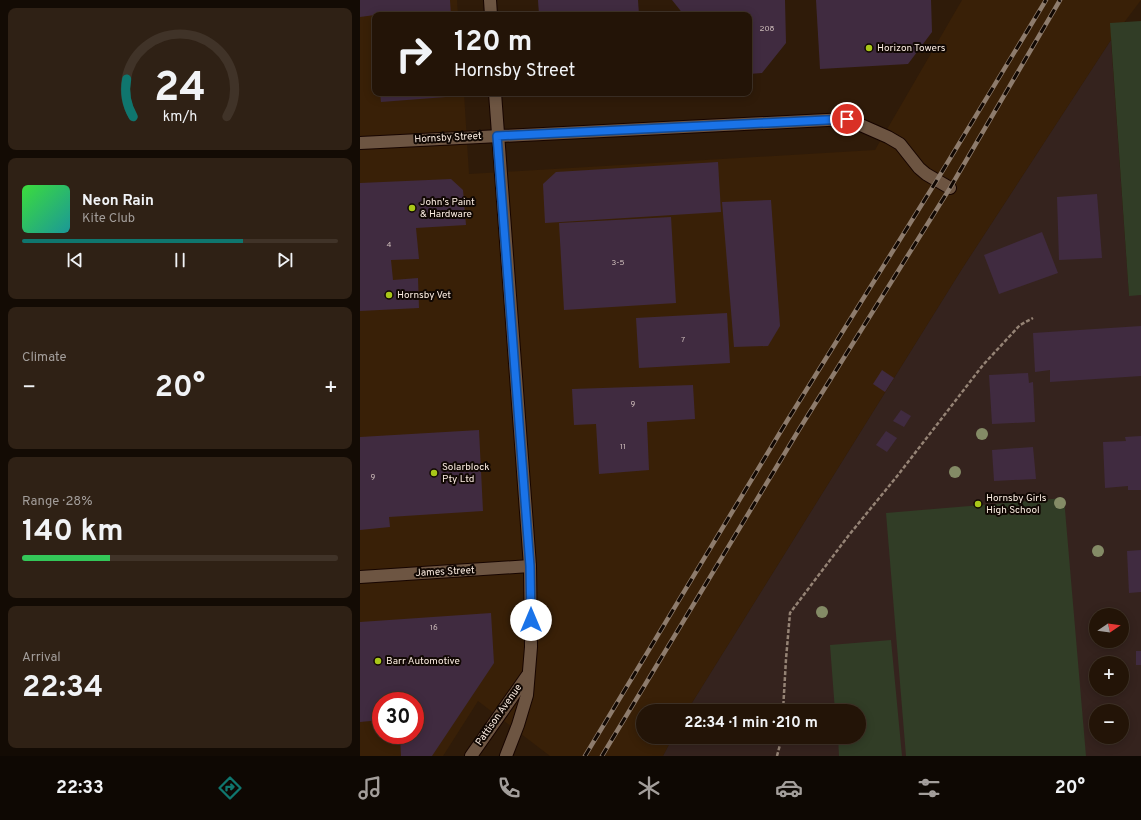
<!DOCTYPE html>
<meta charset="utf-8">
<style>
:root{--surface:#231407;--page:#2f2115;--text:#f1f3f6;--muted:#a39e9b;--line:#403328;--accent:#0f766e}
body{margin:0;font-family:Overpass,sans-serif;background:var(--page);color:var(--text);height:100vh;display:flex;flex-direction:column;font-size:15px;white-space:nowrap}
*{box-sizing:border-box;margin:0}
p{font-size:13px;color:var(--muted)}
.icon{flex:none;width:22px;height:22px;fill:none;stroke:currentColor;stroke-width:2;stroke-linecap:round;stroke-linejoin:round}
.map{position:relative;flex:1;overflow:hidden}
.panel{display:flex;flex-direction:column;gap:8px;padding:8px;background:#130b04;width:360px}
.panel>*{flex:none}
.hud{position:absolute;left:12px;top:12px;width:380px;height:84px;border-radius:8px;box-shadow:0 2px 10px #0003,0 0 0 1px var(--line);background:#231407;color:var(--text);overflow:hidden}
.needle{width:26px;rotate:77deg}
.fabs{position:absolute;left:729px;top:608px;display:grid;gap:8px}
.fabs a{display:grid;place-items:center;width:40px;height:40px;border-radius:50%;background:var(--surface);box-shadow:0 2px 10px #0003,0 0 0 1px var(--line);font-size:20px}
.speed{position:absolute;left:12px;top:692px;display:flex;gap:8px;font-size:20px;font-weight:700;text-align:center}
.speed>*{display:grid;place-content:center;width:52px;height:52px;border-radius:50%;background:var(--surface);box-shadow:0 2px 10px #0003,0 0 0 1px var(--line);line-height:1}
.speed .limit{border:6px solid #d22;background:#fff;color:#111}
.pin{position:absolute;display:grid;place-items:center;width:34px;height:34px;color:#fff;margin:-17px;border:2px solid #fff;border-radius:50%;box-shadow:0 1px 4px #0007}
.me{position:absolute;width:44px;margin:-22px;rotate:0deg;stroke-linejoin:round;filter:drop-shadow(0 0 3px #0008)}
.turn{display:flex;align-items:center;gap:14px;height:84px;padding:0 16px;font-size:18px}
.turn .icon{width:52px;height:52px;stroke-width:2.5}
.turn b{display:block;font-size:28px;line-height:34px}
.big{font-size:30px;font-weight:700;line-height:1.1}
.panel .tile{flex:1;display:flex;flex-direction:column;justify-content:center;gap:6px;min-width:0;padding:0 14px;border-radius:8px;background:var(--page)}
.panel .dial{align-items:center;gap:0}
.dial svg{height:104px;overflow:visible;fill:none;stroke:var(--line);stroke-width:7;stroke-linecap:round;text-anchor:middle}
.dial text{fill:var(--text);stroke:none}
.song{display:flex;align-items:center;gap:12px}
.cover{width:48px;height:48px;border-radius:6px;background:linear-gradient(135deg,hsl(120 70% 55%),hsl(180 70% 35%))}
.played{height:4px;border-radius:2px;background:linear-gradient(90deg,var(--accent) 70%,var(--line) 70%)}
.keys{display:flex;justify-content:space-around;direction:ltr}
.heat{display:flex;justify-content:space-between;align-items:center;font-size:22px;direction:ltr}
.charge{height:6px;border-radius:3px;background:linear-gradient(90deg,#34c759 28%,var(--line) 0)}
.trip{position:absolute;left:276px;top:704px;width:230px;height:40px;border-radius:20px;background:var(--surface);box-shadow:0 2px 10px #0003,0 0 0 1px var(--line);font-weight:700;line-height:40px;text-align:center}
.menu{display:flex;height:64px;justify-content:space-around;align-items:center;background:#0e0803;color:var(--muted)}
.menu .icon{width:28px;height:28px}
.menu .selected{color:var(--accent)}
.menu b{font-size:18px;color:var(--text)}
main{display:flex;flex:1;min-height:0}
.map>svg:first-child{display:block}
.built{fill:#392007;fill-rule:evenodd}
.education{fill:#35231e;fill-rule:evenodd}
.green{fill:#313d26}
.building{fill:#402b40}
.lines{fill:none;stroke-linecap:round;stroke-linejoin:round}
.minor-casing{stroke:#170500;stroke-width:14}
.path{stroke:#958375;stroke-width:2.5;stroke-dasharray:4 2;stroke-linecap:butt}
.minor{stroke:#6d5542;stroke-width:12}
.rail-casing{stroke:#8e7c6d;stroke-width:4.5}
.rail{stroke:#110803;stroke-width:3;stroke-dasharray:9;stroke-linecap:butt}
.tree{fill:#848b66}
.route-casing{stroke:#114b97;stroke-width:10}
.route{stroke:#1a73e8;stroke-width:7}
.poi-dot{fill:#a9c719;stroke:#110803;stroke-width:1.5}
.labels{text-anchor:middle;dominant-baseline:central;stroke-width:4;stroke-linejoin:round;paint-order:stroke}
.number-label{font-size:8px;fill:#ccbcb9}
.poi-label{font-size:10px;fill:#fbece1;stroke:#110803;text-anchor:start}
.street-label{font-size:10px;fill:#fbece1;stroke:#110803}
</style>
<main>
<section class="panel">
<div class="tile dial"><svg viewBox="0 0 100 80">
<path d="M14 69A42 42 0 1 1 86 69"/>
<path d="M14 69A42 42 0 0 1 9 40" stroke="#0f766e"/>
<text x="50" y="56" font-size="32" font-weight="700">24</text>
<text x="50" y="72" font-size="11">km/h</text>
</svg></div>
<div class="tile">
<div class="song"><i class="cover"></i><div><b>Neon Rain</b><p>Kite Club</p></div></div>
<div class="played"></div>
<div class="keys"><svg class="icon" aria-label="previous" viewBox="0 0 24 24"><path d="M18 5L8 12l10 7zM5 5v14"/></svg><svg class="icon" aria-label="pause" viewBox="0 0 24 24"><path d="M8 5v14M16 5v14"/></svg><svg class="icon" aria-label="next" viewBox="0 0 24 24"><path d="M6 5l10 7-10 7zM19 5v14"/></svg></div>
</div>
<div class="tile"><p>Climate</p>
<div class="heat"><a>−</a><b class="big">20°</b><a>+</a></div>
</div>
<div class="tile"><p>Range · 28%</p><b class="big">140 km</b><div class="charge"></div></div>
<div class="tile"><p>Arrival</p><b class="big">22:34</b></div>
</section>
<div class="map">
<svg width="781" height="756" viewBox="0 0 781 756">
<rect width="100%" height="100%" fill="#2f1b09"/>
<path class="built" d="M0,0h97l1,15h-83v78h89l5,81 406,-24 87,-150h179l-30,40 -149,229 -275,442h-44v26h30l-10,19h-113l-72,-55 -35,55h-83zM21,701h34v34h-34z"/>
<path class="education" d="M751,40l18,255h12v461h-478l10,-19h186v-26h-172l275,-442zM736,615h26v26h-26zM736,663h26v26h-26zM736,711h26v26h-26z"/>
<g class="green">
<path d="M781,21v274l-12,1 -19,-273z"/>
<path d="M704,498l22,258h-180l-20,-243z"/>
<path d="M531,640l11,116h-63l-1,-19h21v-26h-24l-5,-66z"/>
</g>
<g class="building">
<path d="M0,0h90l1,15h-76l-15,2z"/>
<path d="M178,0h100l1,15h-100z"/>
<path d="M312,0h113l1,43 -24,30 -13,1v-59h-65z"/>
<path d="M456,0h115l1,32 -24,32 -88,5z"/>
<path d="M20,93h70l-4,4 -65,5z"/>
<path d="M358,162l3,50 -176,11 -2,-39 13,-12z"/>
<path d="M91,179l12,11 3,35 -50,3 3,31 -28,1 2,20 25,-2 1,30 -59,3v-128z"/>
<path d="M737,194l5,64 -43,2 -2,-63z"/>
<path d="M411,200l9,126 -12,20 -34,1 -12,-145z"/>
<path d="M311,217l5,86 -112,7 -5,-87z"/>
<path d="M682,232l16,41 -59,21 -15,-39z"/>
<path d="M367,313l3,50 -91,5 -3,-50z"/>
<path d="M781,326v50l-91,6v-12l-15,2 -2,-39z"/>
<path d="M522,370l12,8 -9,14 -12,-8z"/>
<path d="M668,373l1,10 4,-1 2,40 -43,2 -3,-49z"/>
<path d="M333,385l2,34 -48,3 2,48 -50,4 -3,-50 -22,1 -2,-36z"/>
<path d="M541,410l10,6 -7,11 -11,-6z"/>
<path d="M119,430l4,81 -94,6 1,10 -30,3v-93z"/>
<path d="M526,431l11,7 -10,14 -11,-7z"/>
<path d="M781,436v54h-13v-4l-23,2 -2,-46 23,-1 -1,-4z"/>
<path d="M673,447l3,32 -42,2 -2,-31z"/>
<path d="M781,550v42l-12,1 -2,-42z"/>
<path d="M131,613l3,50 -62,93h-31l-1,-21h15v-34h-34v19l-21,2v-100z"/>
<rect x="776" y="651" width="5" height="14"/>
</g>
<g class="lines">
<defs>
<g id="minor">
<path d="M130,0l1,15"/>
<path d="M135,93l35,473 1,81 -4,48 -9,30 -12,31"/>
<path d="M0,143l487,-24 41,18 12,7 19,24 7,6 24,14"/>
<path d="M0,577l170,-11"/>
<path d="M111,756l56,-80"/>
</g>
</defs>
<use href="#minor" class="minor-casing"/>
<g class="path">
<path d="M423,711l3,-52 4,-46 59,-78 49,-60 85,-110 37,-40 13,-7"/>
<path d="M417,756l5,-19"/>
</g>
<use href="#minor" class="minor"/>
<defs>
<g id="rail">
<path d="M225,756l202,-335 150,-241 109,-180"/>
<path d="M242,756l198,-328 150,-240 110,-188"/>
</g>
</defs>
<use href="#rail" class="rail-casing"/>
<use href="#rail" class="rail"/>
</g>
<g class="tree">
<circle cx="622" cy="434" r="6"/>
<circle cx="595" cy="472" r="6"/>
<circle cx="700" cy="503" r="6"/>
<circle cx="738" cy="551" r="6"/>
<circle cx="462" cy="612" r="6"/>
</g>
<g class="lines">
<defs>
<path id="route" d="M171,620l-1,-54 -33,-430 350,-17"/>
</defs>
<use href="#route" class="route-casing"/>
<use href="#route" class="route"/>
</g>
<g class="poi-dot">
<circle cx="509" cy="48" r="4"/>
<circle cx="52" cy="208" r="4"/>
<circle cx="29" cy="295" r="4"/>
<circle cx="74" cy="473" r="4"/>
<circle cx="618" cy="504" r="4"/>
<circle cx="18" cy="661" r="4"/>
</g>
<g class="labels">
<g class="number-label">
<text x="407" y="29">208</text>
<text x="29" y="245">4</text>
<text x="258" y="263">3-5</text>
<text x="323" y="340">7</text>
<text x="273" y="404">9</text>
<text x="263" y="447">11</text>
<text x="13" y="477">9</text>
<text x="74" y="628">16</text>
</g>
<g class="poi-label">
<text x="517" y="48">Horizon Towers</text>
<text x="60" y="202">John's Paint<tspan x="60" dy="12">&amp; Hardware</tspan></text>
<text x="37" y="295">Hornsby Vet</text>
<text x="82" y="467">Solarblock<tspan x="82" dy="12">Pty Ltd</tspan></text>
<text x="626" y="498">Hornsby Girls<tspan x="626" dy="12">High School</tspan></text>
<text x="26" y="661">Barr Automotive</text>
</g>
<g class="street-label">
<text transform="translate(88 138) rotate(-3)">Hornsby Street</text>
<text transform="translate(85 572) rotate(-3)">James Street</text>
<text transform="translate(139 715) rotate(-55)">Pattison Avenue</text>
</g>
</g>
</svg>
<div class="fabs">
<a><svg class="needle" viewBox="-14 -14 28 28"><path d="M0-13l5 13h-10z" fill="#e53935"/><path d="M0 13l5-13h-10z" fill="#a39e9b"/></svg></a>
<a>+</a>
<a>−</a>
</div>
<div class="speed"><div class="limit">30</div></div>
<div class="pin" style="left:487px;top:119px;background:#d93025"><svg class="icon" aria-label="arrive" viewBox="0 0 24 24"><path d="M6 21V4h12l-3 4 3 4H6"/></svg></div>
<svg class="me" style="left:171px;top:620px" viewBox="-20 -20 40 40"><circle r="19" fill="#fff"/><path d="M0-13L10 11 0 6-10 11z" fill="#1a73e8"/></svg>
<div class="trip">22:34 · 1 min · 210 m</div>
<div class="hud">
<div class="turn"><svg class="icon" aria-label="right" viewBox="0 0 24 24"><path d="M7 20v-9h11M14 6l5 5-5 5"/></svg><div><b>120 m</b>Hornsby Street</div></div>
</div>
</div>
</main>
<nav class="menu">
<b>22:33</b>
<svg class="icon selected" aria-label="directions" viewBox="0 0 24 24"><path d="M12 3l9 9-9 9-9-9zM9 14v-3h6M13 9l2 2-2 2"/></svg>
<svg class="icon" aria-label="music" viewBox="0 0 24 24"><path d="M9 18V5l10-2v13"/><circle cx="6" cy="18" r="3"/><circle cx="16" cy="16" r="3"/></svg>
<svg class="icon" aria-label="phone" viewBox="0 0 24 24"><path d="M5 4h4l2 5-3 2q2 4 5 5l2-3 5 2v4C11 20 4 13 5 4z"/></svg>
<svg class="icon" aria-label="climate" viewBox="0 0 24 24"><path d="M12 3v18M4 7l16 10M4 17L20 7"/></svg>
<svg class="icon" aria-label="car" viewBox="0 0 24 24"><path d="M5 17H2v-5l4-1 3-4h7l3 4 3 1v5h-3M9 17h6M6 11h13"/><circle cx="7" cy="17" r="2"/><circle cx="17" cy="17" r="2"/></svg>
<svg class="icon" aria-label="filters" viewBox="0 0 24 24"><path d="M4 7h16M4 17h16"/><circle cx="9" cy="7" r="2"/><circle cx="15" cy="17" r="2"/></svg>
<b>20°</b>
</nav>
